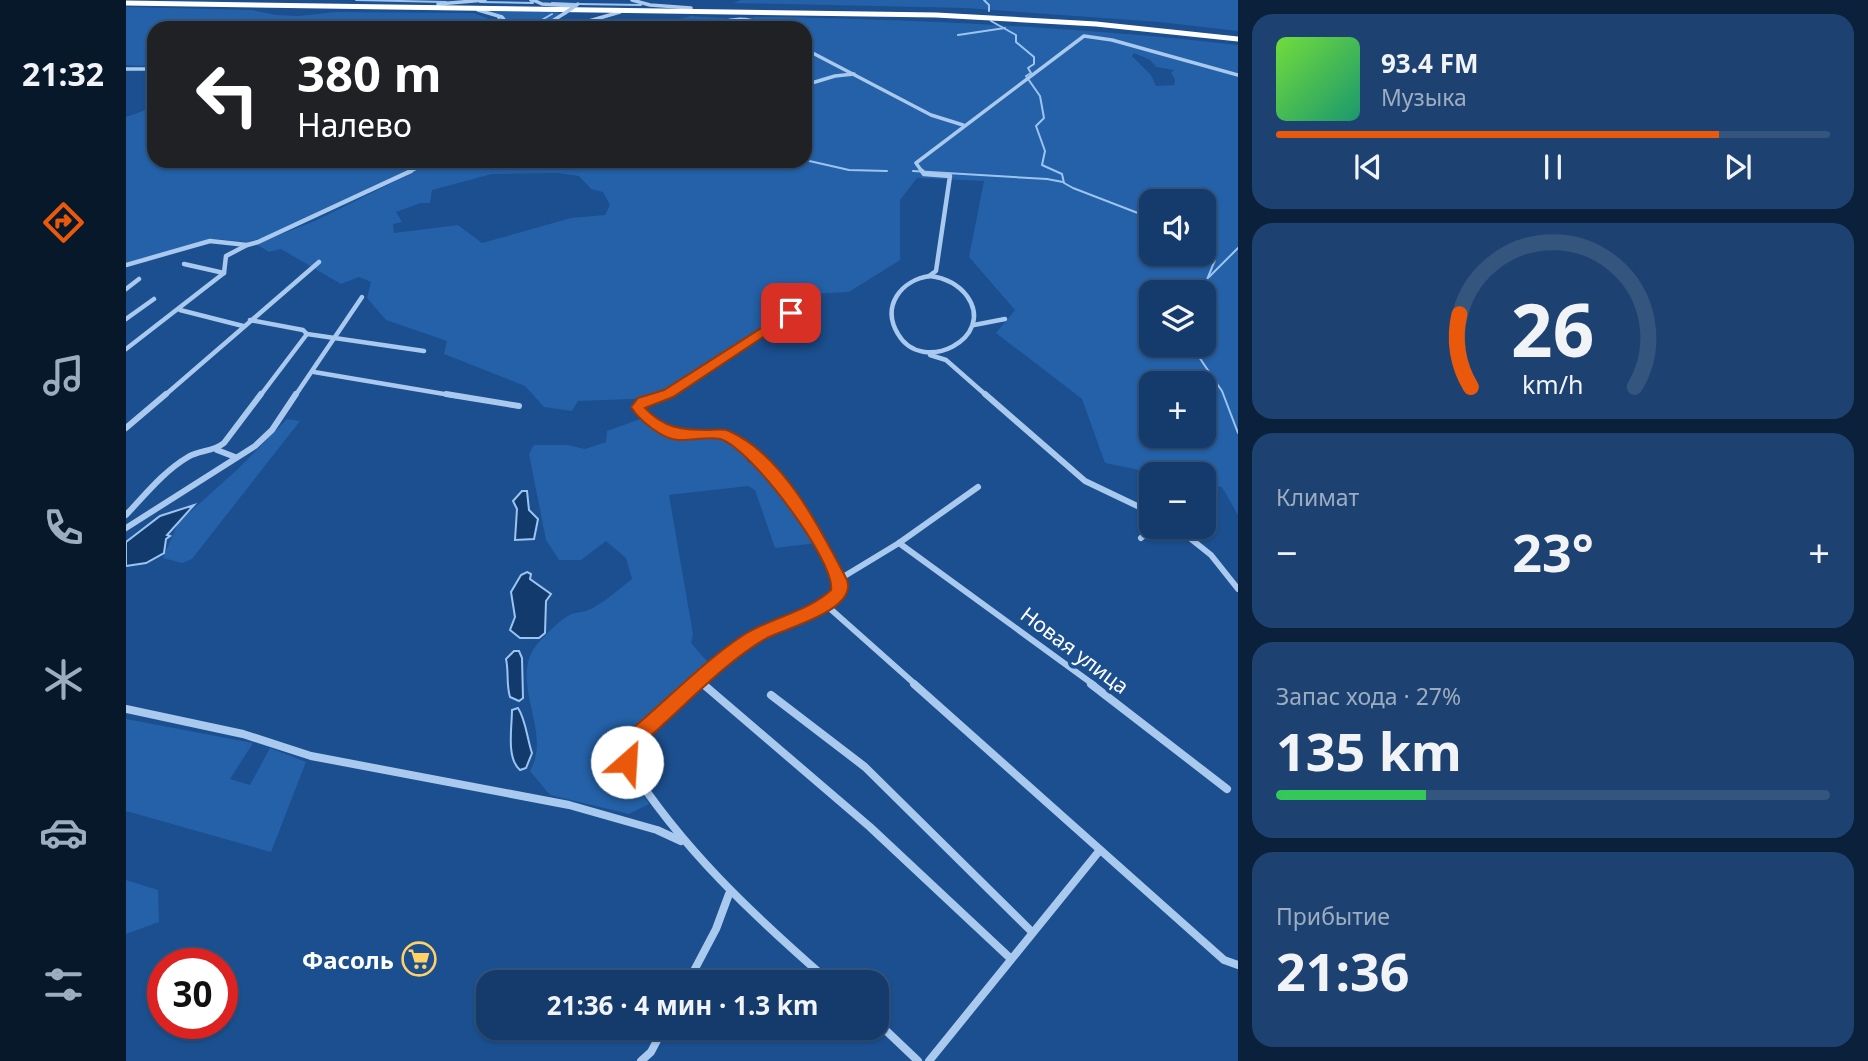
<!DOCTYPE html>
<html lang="ru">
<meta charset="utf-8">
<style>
:root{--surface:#143b6b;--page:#1d4271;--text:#f1f3f6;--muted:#9dadc1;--line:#33557e;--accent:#ea580c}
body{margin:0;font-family:"Noto Sans",sans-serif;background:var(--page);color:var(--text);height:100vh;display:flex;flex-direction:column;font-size:26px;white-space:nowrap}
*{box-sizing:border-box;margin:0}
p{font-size:23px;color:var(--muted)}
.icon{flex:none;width:38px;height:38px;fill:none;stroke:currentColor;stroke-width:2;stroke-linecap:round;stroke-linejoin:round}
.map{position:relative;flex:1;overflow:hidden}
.drawer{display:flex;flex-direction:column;gap:14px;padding:14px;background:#0b203b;width:630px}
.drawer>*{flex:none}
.banner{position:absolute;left:21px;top:21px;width:665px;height:147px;border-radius:21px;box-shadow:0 2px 5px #0004,0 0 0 2px var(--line);background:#202124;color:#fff;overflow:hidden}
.controls{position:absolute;left:1013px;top:189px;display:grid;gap:14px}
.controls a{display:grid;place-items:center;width:77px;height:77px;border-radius:14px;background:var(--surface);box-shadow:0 2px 5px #0004,0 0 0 2px var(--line);font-size:35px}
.speed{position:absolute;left:21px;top:948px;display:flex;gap:14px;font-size:35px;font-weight:700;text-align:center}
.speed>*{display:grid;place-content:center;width:91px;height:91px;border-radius:50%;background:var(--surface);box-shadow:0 2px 5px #0004,0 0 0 2px var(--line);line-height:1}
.speed .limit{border:10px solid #d22;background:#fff;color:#111}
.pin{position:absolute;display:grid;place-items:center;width:60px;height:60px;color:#fff;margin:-30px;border-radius:14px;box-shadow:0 4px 10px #0006}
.me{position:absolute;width:77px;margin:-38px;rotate:26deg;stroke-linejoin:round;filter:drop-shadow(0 0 5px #0008)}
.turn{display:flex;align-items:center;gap:24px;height:147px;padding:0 35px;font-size:32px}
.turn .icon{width:91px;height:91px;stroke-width:2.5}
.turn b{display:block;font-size:49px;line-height:60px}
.big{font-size:52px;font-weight:700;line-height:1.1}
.drawer .widget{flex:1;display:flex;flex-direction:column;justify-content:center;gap:10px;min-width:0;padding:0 24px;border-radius:21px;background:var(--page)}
.drawer .dial{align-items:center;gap:0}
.dial svg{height:182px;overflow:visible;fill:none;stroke:var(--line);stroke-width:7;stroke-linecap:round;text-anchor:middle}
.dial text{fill:var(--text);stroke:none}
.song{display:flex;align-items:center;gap:21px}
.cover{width:84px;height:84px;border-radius:10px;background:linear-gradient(135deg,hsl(100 70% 55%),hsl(160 70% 35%))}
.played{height:7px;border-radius:4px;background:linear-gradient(90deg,var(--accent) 80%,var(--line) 80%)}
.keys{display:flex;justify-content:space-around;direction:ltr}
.heat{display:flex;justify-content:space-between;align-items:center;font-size:38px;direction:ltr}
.charge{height:10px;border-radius:5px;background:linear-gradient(90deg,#34c759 27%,var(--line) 0)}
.trip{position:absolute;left:350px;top:970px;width:413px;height:70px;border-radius:21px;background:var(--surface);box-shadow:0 2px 5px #0004,0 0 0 2px var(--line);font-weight:700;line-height:70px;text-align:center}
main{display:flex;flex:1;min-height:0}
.tab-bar{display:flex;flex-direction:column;width:126px;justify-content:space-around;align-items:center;background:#08182b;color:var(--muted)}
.tab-bar .icon{width:49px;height:49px}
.tab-bar .current{color:var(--accent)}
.tab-bar b{font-size:32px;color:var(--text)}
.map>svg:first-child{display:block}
.green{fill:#2461a8;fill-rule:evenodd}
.water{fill:#123a6d;stroke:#9cc4f0;stroke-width:2}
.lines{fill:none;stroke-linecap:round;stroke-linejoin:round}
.stream{stroke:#9cc4f0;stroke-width:2}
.minor-far3{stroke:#a9c9ee;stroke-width:3.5}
.minor-far2{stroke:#a9c9ee;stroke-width:4.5}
.minor-far1{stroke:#a9c9ee;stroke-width:6}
.minor{stroke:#a9c9ee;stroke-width:8}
.highway{stroke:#fff;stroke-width:5}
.minor-bridge{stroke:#a9c9ee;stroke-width:3.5}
.route{fill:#ea580c;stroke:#983908;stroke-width:2}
.labels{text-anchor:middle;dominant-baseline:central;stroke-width:7;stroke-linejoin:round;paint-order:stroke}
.street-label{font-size:21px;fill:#fff;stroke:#1b4f8f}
.near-poi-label{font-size:24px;font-weight:bold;fill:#fff;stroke:#1b4f8f;text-anchor:end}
</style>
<main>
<nav class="tab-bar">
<b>21:32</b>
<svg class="icon current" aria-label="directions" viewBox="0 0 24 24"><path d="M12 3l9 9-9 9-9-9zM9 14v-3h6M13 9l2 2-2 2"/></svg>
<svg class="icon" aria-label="music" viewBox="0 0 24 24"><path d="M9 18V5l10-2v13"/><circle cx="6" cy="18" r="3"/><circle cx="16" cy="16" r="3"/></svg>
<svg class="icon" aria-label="phone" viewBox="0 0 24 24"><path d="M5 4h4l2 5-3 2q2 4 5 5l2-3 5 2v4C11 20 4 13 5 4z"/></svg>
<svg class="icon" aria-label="climate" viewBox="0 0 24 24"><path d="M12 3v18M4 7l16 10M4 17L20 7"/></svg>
<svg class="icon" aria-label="car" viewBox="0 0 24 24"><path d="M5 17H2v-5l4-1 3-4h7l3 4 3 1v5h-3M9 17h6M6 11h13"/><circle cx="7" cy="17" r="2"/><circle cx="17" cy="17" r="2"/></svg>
<svg class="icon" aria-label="filters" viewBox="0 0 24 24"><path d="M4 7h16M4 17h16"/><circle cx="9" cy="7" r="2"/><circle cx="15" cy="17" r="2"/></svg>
</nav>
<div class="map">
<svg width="1112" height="1061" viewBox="0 0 1112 1061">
<rect width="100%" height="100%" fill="#1b4f8f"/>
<g class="green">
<path d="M615,0h497v31l-79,-9 -193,-14 -233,-5z"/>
<path d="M0,7l126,3 24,5 22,1 37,-4 139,1 15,6 6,9h-341v35l-12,3 -16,-1z"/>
<path d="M361,11l75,1h-6l5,2 -22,14h-27l-9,-12z"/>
<path d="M565,16l59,4 4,-3h28c153,3 304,11 456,28v470l-16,-28 -18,-3v-10h-45l-54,-11 -23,-64 -86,-66 19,-23 -46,-53 15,-76 -67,-3 -17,22v60l-51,32 -39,2 -154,104 -78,3 -6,10 -28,-4 -19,-21 -81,-32 3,-13 -61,-21 -19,-22 4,-16 -12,-5 -18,7 -60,-35 -12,3 -13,-8 61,-24 119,-59h369v-66l5,-9 -5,-1v-57h-162zM1008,53l16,7 6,7 18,3 -3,3 4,7 -1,5 -18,1 -5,-11 -19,-19zM431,173l22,3 12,13 12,3 7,13 -5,10 -34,3 -89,25 -24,-18 -64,8 -1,-9 9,-2 -6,-10 25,-9h9l2,-13 60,-16zM1026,201h52v53h-52zM1026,292h52v53h-52zM1026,383h52v53h-52z"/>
<path d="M28,107v54h275l-156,74 -26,7 -32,-3 -89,24v-146z"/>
<path d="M517,418l33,20 46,-2 25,18v7l30,21 40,61 -42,5 -20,-58 -7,-4 -79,9 24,139 -2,9 21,24 -81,68 -12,22 30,47 -20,10 -79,-19 -20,-24c24,-40 -25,-92 9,-129 8,-8 22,-24 33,-28 7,-2 14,-2 21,-6 14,-8 26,-19 39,-29l-6,-21 -20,-17 -25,19h-22l-13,-20 -17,-86 5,-9h34l17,4 21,-7 1,-11z"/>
<path d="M161,419l13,2 -108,138 -10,4 -19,-5 15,-35 62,-56z"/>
<path d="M0,719l127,24 -23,36 20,6 20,-37 36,14 -35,90 -145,-41z"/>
<path d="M0,880l32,10 1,32 -33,12z"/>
</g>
<g class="water">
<path d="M396,491h5l2,19 9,9 -4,20 -19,1 2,-31 -4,-8z"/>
<path d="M68,505l-27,30 3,1 -4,3 -2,14 -18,10 -20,3v-24l34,-26z"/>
<path d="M401,572l4,2 -1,5 21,15 -5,7 -1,32 -6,5h-19l-10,-8 5,-13 -4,-25 10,-17z"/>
<path d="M388,651h5l3,7 1,40 -4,3 -9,-4c-4,-13 -1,-25 -4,-38z"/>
<path d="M392,708c8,12 9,31 14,45l-6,15 -6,2c-14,-12 -8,-43 -8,-60z"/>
</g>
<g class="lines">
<g class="stream">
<path d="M230,0l90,2"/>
<path d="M858,0l5,5v6"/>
<path d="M354,2l53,1 -3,-3"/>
<path d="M426,3l23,1"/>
<path d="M454,4l61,1"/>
<path d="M372,17l6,11"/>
<path d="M865,21l25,14v7l18,15v7l-6,4 3,5 -5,3 14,20 4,22 -8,8 9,25 -3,14 20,9 2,9 9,5 70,27 9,8"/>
<path d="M402,28l24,-14"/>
<path d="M832,35l47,-7"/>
<path d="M679,160l44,10 38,1"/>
<path d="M787,171l134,8 16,3"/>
<path d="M1083,277l29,-29"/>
<path d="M1076,292l13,-32 -11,-8"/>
<path d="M1069,345l4,12 23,34 16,42"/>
</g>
<g class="minor-far3">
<path d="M407,0l9,4 30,2"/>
<path d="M506,0l18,5 41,3"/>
<path d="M312,4l47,-4"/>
<path d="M352,10l24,7 9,11"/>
<path d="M415,28l24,-15"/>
<path d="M439,28l55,-16"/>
<path d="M579,28c23,-10 42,-13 65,0"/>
<path d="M679,49l126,66 32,10"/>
<path d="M0,69h28"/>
<path d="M28,70l-6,6 6,4"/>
<path d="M679,85l30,-9 19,-2"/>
<path d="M281,173l24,-12"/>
<path d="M797,173l-7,-10 168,-127 28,4 126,35"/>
</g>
<g class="minor-far2">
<path d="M796,171l2,3 26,2 -14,95 -7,5"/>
<path d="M58,264l40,9"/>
<path d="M0,265l84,-24 37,4 11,-3 153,-71"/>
<path d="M804,276c15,2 28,8 37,20 30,42 -45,80 -69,38 -17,-28 3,-54 32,-58z"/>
<path d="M0,289l13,-10"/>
<path d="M54,310l63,16"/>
<path d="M0,319l28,-20"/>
<path d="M124,320l53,10 4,4 117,17"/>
<path d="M848,325l31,-6"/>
<path d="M0,349l98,-76 2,-17 21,-11"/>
<path d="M804,355l16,5 41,36"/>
<path d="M188,372l142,24"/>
<path d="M38,396l155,-134"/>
<path d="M134,396l47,-62"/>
<path d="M169,396l67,-99"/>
<path d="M536,396l63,-38 86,-60"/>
</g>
<g class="minor-far1">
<path d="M320,394l73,12"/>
<path d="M541,394l-22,7 -7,6c35,47 55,15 92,30 51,21 85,96 108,143v9l-14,16 -76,37 -49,43"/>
<path d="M859,394l100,87 67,32"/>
<path d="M0,428l40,-34"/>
<path d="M91,450l18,7"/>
<path d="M0,515c19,-20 38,-44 62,-58 11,-7 25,-5 36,-14l37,-49"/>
<path d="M1050,527l35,28 27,34"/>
<path d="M0,528l129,-82 17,-16 24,-36"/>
<path d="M1015,538l13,-11"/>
<path d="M773,543l195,142"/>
<path d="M712,580l61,-37 79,-56"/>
<path d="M700,605l90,80"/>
<path d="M576,683l3,2"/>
</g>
<g class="minor">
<path d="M575,684l-61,49 -10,12 -3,17c54,86 127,154 203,220"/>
<path d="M577,684l167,143 140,131"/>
<path d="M788,684l310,276 14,5"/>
<path d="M965,684l136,105"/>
<path d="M645,695l94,72 166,164"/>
<path d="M0,709l117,25 68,22 258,49 88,25 24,11"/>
<path d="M562,982l28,-53 13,-35"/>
<path d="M751,1022l41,39"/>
<path d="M515,1061l10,-9 13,-25"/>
<path d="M803,1061l171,-211"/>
</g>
<path class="highway" d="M0,3l810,12 160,9 142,15"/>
<path class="minor-bridge" d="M439,13l13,-9"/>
</g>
<path class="route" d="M665,309l7,4 -2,2 -123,82 -28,11c19,20 36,22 63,22 6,0 15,-2 21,1 55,24 92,99 118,149 11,30 -61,48 -80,58 -41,23 -84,70 -120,101l-8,9 -5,20 -7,2 -7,-2c-7,-15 4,-30 13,-40 37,-31 72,-68 112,-94 28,-17 62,-22 86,-44 5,-28 -81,-143 -111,-151 -12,-3 -29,2 -42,1 -16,-1 -39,-20 -47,-33l7,-9 26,-8z"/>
<defs>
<symbol id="supermarket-ring" viewBox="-11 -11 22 22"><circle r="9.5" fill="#1b4f8f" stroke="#ffd166" stroke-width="1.5"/><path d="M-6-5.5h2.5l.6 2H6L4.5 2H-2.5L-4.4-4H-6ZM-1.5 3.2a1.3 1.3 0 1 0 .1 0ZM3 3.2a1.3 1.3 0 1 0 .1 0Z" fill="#ffd166"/></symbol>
</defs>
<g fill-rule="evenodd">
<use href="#supermarket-ring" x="274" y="940" width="38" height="38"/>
</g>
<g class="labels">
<g class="street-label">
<text transform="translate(949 650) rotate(37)">Новая улица</text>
</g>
<g class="near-poi-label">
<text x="268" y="959">Фасоль</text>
</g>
</g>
</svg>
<div class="controls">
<a><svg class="icon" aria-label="sound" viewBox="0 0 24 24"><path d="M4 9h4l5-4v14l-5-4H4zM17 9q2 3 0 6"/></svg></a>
<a><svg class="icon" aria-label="layers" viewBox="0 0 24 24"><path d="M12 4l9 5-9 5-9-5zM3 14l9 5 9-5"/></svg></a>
<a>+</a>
<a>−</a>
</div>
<div class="speed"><div class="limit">30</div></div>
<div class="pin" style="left:665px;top:313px;background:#d93025"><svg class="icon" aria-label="arrive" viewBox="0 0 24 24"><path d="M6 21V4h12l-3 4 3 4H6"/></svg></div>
<svg class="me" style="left:501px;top:762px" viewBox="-20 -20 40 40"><circle r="19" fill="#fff"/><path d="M0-13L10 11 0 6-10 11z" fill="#ea580c"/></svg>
<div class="trip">21:36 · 4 мин · 1.3 km</div>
<div class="banner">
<div class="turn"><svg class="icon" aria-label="left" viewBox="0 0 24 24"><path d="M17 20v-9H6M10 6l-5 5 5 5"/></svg><div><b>380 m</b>Налево</div></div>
</div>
</div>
<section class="drawer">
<div class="widget">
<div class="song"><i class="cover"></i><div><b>93.4 FM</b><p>Музыка</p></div></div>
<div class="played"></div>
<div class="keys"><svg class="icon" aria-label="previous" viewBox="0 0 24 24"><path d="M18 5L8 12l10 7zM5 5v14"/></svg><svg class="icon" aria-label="pause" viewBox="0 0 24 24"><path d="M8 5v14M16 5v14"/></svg><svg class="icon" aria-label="next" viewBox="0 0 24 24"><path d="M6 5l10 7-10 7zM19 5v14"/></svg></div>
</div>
<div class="widget dial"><svg viewBox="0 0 100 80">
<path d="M14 69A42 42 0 1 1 86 69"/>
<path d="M14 69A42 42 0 0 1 9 37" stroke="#ea580c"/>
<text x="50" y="56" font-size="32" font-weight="700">26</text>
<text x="50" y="72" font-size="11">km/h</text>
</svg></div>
<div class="widget"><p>Климат</p>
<div class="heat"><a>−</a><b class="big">23°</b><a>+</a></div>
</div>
<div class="widget"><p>Запас хода · 27%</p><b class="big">135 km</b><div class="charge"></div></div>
<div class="widget"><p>Прибытие</p><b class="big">21:36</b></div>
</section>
</main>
